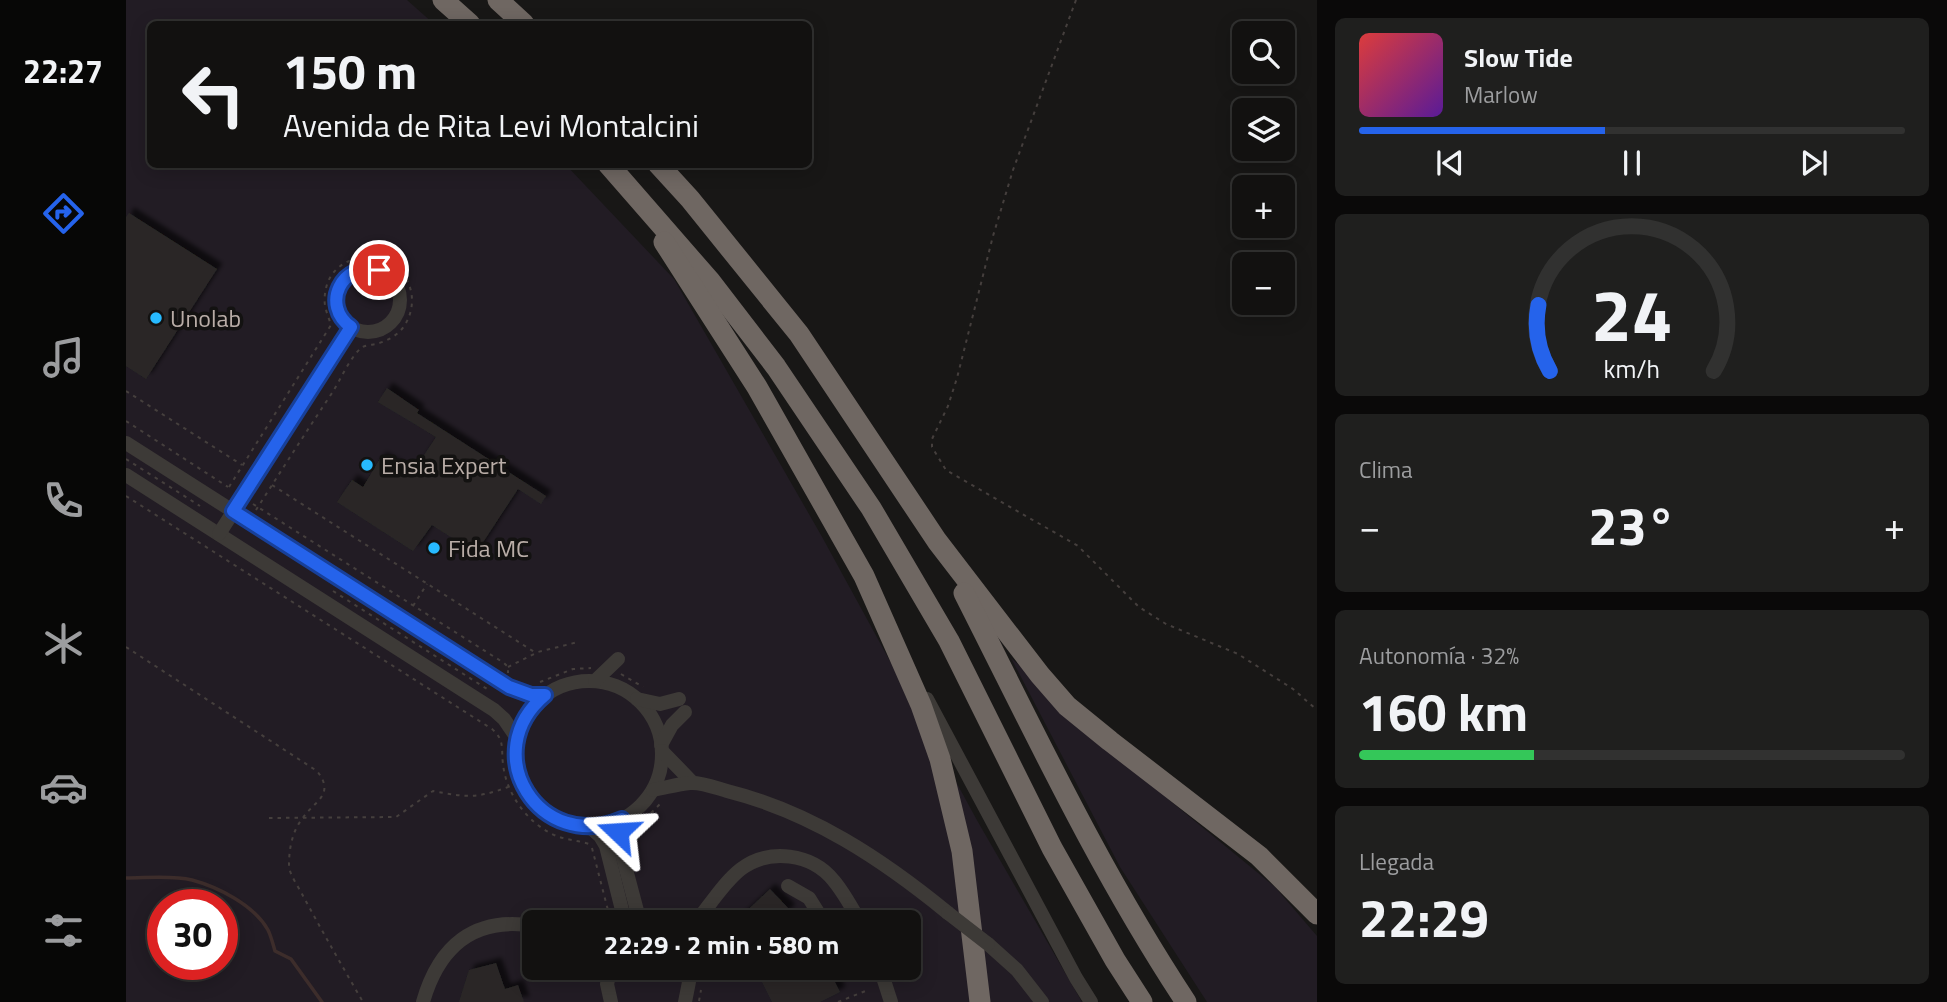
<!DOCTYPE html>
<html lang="es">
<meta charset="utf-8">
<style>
:root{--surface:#121110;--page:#1f1f1e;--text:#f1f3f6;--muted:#9c9d9f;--line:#313130;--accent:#2563eb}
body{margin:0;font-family:"Titillium Web",sans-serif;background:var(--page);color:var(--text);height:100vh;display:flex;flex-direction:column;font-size:26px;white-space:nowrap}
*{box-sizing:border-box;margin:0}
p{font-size:23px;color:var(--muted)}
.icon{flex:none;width:38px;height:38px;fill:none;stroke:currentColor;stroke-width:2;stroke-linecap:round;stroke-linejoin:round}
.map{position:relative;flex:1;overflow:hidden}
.panel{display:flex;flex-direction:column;gap:18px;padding:18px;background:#0a0909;width:630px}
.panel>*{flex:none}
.top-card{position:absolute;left:21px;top:21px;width:665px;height:147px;border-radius:10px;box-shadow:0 4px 18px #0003,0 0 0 2px var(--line);background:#121110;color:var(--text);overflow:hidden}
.fabs{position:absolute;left:1106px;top:21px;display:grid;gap:14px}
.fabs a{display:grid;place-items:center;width:63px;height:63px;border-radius:10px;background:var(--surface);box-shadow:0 4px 18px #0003,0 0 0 2px var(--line);font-size:35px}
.speed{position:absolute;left:21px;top:889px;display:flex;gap:14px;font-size:35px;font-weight:700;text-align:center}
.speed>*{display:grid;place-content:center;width:91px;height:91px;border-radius:50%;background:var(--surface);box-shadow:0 4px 18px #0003,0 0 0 2px var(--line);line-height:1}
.speed .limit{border:10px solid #d22;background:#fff;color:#111}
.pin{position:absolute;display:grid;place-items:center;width:60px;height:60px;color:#fff;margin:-30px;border:4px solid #fff;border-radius:50%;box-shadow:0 2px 7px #0007}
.me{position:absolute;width:77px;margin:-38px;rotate:290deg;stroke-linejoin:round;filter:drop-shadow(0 0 5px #0008)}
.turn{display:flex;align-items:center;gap:24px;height:147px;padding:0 21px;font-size:32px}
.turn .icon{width:91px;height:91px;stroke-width:2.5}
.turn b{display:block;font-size:49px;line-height:60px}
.big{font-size:52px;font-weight:700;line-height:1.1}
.panel .tile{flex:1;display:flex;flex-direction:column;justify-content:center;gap:10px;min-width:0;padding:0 24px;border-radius:10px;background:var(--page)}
.panel .dial{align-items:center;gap:0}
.dial svg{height:182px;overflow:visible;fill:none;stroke:var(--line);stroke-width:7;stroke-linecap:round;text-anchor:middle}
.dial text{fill:var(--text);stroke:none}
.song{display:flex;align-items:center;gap:21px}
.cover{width:84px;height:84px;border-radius:10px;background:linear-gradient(135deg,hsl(0 70% 55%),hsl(270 70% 35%))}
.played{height:7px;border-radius:4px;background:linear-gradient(90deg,var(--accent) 45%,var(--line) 45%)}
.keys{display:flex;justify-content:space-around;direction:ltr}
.heat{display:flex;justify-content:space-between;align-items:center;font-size:38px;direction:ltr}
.charge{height:10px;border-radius:5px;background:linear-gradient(90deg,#34c759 32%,var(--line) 0)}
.trip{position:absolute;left:396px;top:910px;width:399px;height:70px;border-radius:10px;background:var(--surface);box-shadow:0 4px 18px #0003,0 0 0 2px var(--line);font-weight:700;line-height:70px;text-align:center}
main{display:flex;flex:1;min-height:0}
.tabs{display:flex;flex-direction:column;width:126px;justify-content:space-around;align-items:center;background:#070706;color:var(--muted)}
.tabs .icon{width:49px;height:49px}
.tabs .on{color:var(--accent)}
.tabs b{font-size:32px;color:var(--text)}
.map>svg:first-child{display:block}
.green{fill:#221c24;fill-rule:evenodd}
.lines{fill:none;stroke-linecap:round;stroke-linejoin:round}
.stream{stroke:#3d2d2b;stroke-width:3.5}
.building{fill:#292826;filter:url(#shadow)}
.path{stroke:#453f3d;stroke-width:2;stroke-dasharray:3.5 5;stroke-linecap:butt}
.minor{stroke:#3d3a37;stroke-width:14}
.highway{stroke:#6f6762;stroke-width:21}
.minor-bridge{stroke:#3d3a37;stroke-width:14}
.route-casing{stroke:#184099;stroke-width:18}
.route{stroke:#2563eb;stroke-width:12}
.poi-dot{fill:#27baff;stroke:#131211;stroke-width:2.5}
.labels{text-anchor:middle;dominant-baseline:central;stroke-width:7;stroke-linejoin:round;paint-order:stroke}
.poi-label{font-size:24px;fill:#b9ada7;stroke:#131211;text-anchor:start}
</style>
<main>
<nav class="tabs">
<b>22:27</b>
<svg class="icon on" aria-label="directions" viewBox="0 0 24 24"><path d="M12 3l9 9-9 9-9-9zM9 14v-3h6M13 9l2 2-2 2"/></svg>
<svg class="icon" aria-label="music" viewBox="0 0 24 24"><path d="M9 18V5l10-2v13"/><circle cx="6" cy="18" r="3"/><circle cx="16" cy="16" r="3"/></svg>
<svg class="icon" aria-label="phone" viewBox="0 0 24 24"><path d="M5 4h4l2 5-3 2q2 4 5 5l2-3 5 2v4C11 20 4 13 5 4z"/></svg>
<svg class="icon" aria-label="climate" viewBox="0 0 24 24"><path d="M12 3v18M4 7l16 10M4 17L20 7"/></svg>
<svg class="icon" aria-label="car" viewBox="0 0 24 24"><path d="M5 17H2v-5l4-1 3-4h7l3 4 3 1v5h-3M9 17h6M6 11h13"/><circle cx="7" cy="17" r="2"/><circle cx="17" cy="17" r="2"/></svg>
<svg class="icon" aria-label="filters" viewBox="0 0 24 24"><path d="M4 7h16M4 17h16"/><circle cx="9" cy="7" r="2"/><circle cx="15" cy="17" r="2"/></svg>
</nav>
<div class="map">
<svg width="1191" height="1002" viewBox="0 0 1191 1002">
<defs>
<filter id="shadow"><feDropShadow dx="5.5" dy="-5.5" stdDeviation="2" flood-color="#0009"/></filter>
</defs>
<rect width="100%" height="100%" fill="#181716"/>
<g class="green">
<path d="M0,0h281l27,24h-284v140l416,1 108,114 147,256 157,287 104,180h-956zM37,905h59v59h-59zM408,922h374v46h-374z"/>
<path d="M885,658l157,141 107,88 42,49v66h-110l-87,-135z"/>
</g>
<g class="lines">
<path class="stream" d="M0,878c20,0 46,-3 66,2 26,7 62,25 76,50 3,6 5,14 7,21l16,8 31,43"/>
</g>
<g class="building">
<path d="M3,213l88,56 -71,110 -20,-13v-149z"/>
<path d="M261,388l32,22 -2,3 129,83 -5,8 -23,-15 -42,64 -44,-28 -19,26 -76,-49 15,-22 11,7 18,-30 30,18 25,-38 -58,-35z"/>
<path d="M644,889l20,21 -13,12h-34l-4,-4z"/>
<path d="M370,963l9,26 13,-4 6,17h-65l10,-32z"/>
<path d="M629,968h73l12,24 -20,10h-48z"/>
</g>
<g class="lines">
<g class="path">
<path d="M950,0l-63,170 -20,66 -36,142 -9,28 -16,33v8l14,23 132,76 61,61 27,17 72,30 55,35 24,21"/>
<path d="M0,391l116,74"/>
<path d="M0,421l102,66"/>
<path d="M0,459l74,47"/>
<path d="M146,485l264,168"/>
<path d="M103,487l102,-162c-3,-10 -8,-19 -6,-31 4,-39 53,-48 77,-21 12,14 13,34 4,50 -6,11 -18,18 -30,21 -5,1 -11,1 -15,4 -12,11 -20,31 -29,45 -26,39 -51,78 -76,117"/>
<path d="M0,496l366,233c13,11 9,20 11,35 3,29 23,57 49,70 12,6 25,6 37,10"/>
<path d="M127,504l251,159 4,4v6"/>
<path d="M207,591l154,98"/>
<path d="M287,606l14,-22"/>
<path d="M0,647l191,124c19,24 -3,30 -15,48 -10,13 -13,30 -13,46 0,9 9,21 13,29 20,37 40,72 61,108"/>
<path d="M382,667l30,-15 40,-10"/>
<path d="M495,674l22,13"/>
<path d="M414,682l33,-13 18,-1"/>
<path d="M143,818l127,-1 37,-26c32,6 43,8 75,-4"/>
<path d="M507,831l30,-30"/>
<path d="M466,848l19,74"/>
<path d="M573,1001l2,-11"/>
<path d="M712,1002l30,-12"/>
</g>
<g class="minor">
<circle cx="242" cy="300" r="32"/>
<path d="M0,443l383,244 22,8h14"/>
<path d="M0,475l368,235 10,9 13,19"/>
<path d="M93,534l132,-207"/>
<circle cx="463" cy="754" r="73"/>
<path d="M469,681l23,-22"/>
<path d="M511,699l23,5 19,-5"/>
<path d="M801,699l149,279 15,24"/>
<path d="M535,745l11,-20 13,-13"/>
<path d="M536,751l30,31"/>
<path d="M527,790c12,-2 25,-6 37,-7 12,-1 26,5 37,8 84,21 155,68 221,122"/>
<path d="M496,819l-4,20 22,83"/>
<path d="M464,827l10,9 6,10 19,76"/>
<path d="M662,886l21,12 15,24"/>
<path d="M570,922c14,-17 28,-40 45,-53 28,-21 71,-16 93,12 10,12 18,27 26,41"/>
<path d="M862,944l29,26 25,32"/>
<path d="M559,968l4,14 -4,20"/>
<path d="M754,968l11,34"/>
<path d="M297,1002c16,-56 51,-86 111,-76"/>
<path d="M485,1002l-4,-18 4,-16"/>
</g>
<g class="highway">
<path d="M317,0l27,24"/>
<path d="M372,0l26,24"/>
<path d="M482,164l102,117 66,86 95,141 78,133 103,207 63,112 27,42"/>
<path d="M532,164l32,35 109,135 138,207 103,134 27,31 43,35 149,115 58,58"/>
<path d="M538,242l93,145 107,189 57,129 19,54 22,92 18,151"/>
<path d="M838,593c70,138 136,279 222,409"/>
</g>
<path class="minor-bridge" d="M822,913l40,31"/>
</g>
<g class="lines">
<defs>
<path id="route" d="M253,270c-37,-9 -59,35 -28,57l-118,184 276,176 22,8h14c-69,58 -5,159 77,124l-4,13"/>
</defs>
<use href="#route" class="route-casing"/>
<use href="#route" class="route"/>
</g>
<g class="poi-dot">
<circle cx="30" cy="318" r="7"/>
<circle cx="241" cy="465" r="7"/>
<circle cx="308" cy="548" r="7"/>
</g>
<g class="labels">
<g class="poi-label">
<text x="44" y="318">Unolab</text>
<text x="255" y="465">Ensia Expert</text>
<text x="322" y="548">Fida MC</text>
</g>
</g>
</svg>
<div class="fabs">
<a><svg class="icon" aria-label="search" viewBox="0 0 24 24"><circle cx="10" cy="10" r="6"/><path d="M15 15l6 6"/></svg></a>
<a><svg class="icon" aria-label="layers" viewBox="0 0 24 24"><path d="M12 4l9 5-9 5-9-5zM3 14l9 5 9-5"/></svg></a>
<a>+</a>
<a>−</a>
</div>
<div class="speed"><div class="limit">30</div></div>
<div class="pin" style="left:253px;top:270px;background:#d93025"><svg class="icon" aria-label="arrive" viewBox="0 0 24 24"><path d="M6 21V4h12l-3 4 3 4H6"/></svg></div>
<svg class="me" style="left:492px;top:832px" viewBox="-20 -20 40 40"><path d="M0-17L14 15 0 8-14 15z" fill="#2563eb" stroke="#fff" stroke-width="4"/></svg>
<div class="trip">22:29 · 2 min · 580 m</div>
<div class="top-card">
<div class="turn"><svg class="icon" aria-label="left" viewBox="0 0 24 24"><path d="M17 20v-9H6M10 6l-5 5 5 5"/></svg><div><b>150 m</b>Avenida de Rita Levi Montalcini</div></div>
</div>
</div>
<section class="panel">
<div class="tile">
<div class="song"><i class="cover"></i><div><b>Slow Tide</b><p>Marlow</p></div></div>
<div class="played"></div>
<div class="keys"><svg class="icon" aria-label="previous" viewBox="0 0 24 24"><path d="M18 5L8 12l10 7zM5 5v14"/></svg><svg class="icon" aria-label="pause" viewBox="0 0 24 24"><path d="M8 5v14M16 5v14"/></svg><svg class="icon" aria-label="next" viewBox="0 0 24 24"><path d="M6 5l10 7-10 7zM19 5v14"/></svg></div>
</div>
<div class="tile dial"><svg viewBox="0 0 100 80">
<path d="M14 69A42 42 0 1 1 86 69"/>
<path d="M14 69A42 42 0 0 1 9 40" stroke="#2563eb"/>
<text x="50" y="56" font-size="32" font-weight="700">24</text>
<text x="50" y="72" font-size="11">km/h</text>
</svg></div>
<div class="tile"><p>Clima</p>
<div class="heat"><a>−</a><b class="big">23°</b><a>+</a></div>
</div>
<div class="tile"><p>Autonomía · 32%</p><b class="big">160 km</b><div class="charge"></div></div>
<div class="tile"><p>Llegada</p><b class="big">22:29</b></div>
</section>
</main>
